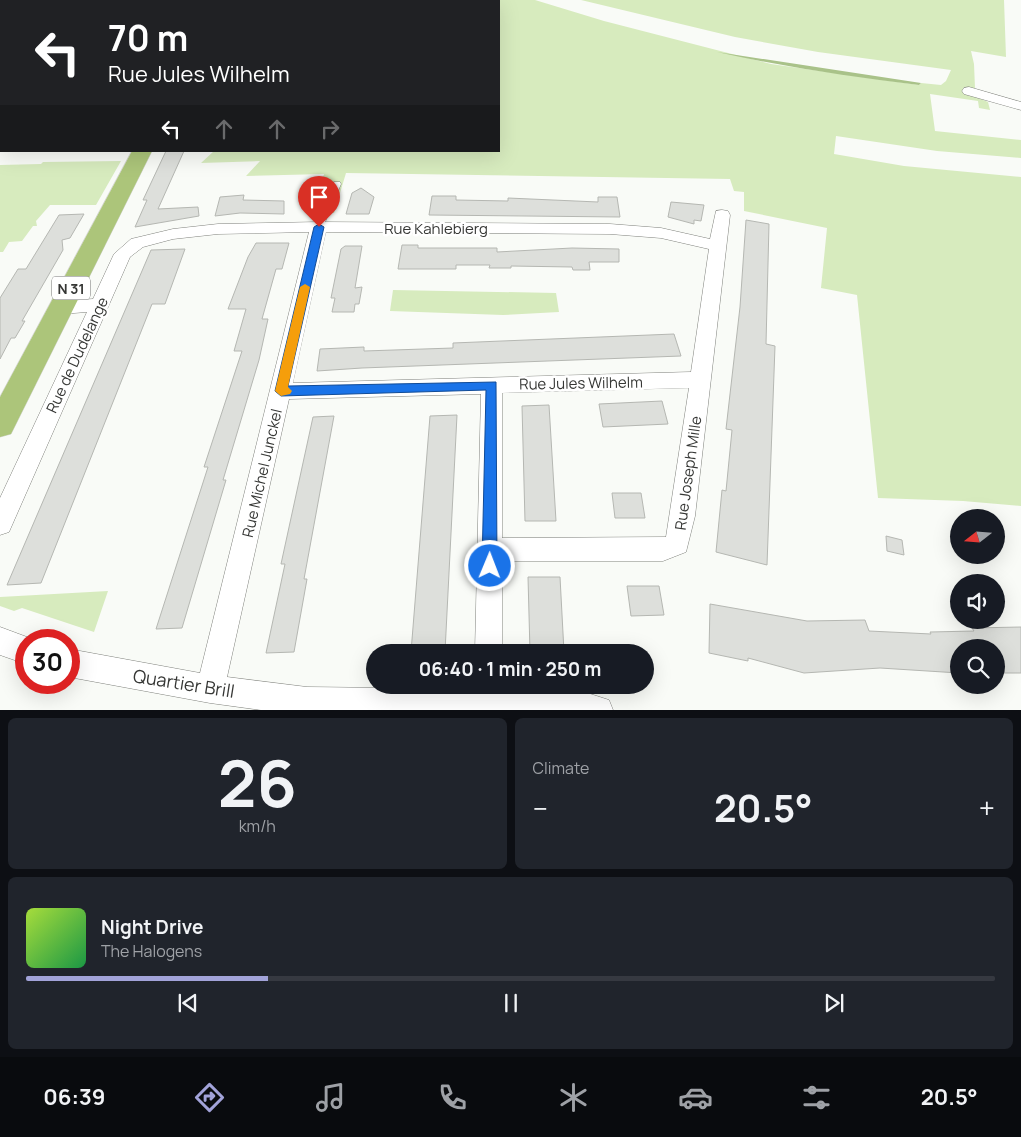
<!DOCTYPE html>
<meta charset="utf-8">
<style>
:root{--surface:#171b24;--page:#20242c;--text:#f1f3f6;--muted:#9ea1a6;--line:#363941;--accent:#a2a3d9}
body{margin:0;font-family:Manrope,sans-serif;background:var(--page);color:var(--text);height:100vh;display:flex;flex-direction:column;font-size:19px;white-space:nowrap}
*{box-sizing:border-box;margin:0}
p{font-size:16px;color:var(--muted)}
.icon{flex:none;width:28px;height:28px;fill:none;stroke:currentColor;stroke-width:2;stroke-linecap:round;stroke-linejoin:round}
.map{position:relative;height:710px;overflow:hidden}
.panel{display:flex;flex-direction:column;gap:8px;padding:8px;background:#0d0f14;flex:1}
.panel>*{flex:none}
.top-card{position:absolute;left:0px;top:0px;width:500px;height:152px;box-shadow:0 5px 20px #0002;background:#202124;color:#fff;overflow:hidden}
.needle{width:32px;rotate:253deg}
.tools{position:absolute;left:950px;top:509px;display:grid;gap:10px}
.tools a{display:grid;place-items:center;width:55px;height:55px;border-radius:50%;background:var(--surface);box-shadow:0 5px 20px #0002;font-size:25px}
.speed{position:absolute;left:15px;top:629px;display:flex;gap:10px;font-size:25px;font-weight:700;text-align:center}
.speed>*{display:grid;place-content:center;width:65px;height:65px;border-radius:50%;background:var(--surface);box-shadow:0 5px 20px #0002;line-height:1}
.speed .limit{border:8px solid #d22;background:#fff;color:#111}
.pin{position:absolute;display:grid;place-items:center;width:42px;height:42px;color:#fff;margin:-51px -21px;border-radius:50% 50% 50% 0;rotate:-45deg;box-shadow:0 0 5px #0007}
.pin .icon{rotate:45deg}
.me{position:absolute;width:55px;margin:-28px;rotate:1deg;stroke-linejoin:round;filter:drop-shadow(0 0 4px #0008)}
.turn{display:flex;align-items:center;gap:18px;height:105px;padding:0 25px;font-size:22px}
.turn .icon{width:65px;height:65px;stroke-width:2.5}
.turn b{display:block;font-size:35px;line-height:42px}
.lanes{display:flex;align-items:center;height:48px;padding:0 25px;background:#0003;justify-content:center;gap:25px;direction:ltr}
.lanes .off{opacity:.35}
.big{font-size:38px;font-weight:700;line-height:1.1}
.panel .card{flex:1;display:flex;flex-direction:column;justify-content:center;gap:8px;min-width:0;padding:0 18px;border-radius:8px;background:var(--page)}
.panel .dial{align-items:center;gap:0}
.dial b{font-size:65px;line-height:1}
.song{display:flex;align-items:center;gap:15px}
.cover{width:60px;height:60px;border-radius:8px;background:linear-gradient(135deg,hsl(80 70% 55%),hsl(140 70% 35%))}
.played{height:5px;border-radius:2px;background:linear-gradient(90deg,var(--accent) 25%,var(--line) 25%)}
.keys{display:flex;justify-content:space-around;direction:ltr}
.heat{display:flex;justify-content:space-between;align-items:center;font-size:28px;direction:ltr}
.panel .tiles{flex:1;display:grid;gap:8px;grid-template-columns:1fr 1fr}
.card:last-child{grid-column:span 2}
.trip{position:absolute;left:366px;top:644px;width:288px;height:50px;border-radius:25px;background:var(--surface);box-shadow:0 5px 20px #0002;font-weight:700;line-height:50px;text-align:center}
.menu{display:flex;height:80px;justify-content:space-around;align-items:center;background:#090b0e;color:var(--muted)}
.menu .icon{width:35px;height:35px}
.menu .current{color:var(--accent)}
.menu b{font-size:22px;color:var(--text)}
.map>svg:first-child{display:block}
.green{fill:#d7ebbe}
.forest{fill:#a9c289}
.building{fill:#dddfdb;stroke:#b5b7b2}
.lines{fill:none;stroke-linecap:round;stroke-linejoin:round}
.service-casing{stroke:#80827d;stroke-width:1}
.minor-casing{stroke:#80827d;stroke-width:1}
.primary-casing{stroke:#d7d7d7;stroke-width:1}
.service{fill:#fff;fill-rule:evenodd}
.minor{fill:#fff;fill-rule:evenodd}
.primary{fill:#acc57a;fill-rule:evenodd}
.route{fill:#1a73e8;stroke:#114b97}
.slow{fill:#f59e0b}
.labels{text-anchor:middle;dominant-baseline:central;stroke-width:5;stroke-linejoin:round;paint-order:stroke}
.shield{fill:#fff;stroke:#727372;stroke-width:1}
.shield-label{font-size:14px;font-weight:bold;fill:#363735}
.street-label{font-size:15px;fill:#363735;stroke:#fff}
.near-street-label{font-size:18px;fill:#363735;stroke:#fff}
</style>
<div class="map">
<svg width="1021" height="710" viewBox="0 0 1021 710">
<rect width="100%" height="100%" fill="#f9fbf7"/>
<g class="green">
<path d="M0,0h132l-131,1 -1,106z"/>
<path d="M340,0h195l69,21 167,43 148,21 2,-2 20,2 5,-4 5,-11 -133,-18 -83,-15 -154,-37h423l2,57 -35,-6 3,13 1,24h-11l1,4 23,10 2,8 -11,-2 -1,-7 -48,-7 5,37 86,9v18l-84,-7 -101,-15 -2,18 70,12 117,11v329l-58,-5 -85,-3 -21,-203 -36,-7 6,-60 -83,-17v-19l-10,-1 -4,-12 -384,-6 -12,40h-22l12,-39 -78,2 14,-15 -59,2 13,-12h285v-150z"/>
<path d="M121,161l-25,44h-46l-14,16 1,5h-4l-11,15 -13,1 -6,10h-3v-87l41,-1 2,-2z"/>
<path d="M393,290l163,3 3,19 -56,3 -113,-4z"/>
<path d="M108,591l-14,41 -72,-24 -8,3 -14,-5v-9z"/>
</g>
<path class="forest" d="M717,52l204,31 -2,2c-68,-8 -135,-18 -202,-33z"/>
<g class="building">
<path d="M166,151h18l-26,58 40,-2 1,9 -64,11 12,-27h-4z"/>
<path d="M361,188l13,9 -5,17h-23l6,-21z"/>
<path d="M244,195l-1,5 41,1v13l-44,-1 -25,3 5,-19z"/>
<path d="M432,196h24v4l52,1v-3l90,4v-5h19l3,20 -191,-2z"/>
<path d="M671,202l33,3 -3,16 -7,-1v4l-26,-7z"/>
<path d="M84,214l-14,24 -8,2 1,10 -41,71h3l-10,17h-4l-11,21v-61l18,-29h8l33,-54z"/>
<path d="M746,220l23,4 -3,120 9,2 -8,219 -51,-13 6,-62 4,1 6,-61 -6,-1 14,-122z"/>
<path d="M256,243h33l-7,26h-6l-14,50h6l-9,41 -36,120h3l-44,148 -26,1 52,-162h-4l38,-116h-8l12,-42h-18l20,-52z"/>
<path d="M402,245h16v3h79v4l75,-4 47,1v13h-30l1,8h-17l-1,-3 -61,-1v2h-22l1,-3h-34v4h-58z"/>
<path d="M345,246h17l-7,42 7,-1 -3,17h-4l-1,8h-22l3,-14h-4l10,-49z"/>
<path d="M185,249l-20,55h-13l-111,279 -34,2 144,-335z"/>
<path d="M674,334l7,22 -319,12 -45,3 3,-22 44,-2v4l89,-3v-5z"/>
<path d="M662,401l6,23 -65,3 -4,-23z"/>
<path d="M549,405l7,116h-31l-3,-115z"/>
<path d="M457,415l-12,237h-34l19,-236z"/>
<path d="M334,416l-30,163h3l-13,73 -28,1 19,-89h-4l32,-147z"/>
<path d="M612,493h29l4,25h-30z"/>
<path d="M886,536l16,4 2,15 -17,-4z"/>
<path d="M528,577h32l4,75h-34z"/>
<path d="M627,586h32l5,29 -33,1z"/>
<path d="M710,604l97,17 58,-1 4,11 62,3 -1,-2 44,-1 -2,-3 49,-1v46h-25v-25h-37v25l-79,-5 -76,5 -56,-15v3l-39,-8z"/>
</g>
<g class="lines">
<defs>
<path id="service" d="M334,182h6l1,2 -18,43 -1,2h-6l-1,-2z"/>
<g id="minor">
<path d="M969,87l52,15v8l-57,-16 -2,-3 2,-3z"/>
<path d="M722,210l6,1 2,4 -35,301 -9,36 -23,9h-161v91h-27l6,-258 -192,5 -62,278 80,10 167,2v-4h28v4l76,1 31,10 4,10h-352l-51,-7 -141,-26v-28l131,24 109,-441 -91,2 -45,5 -30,8 -13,10 -121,275 -9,3v-37l87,-186 -26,2 -7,-2 -2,-5 2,-5 39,-3 21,-45 17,-15 42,-10 45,-5 101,-2 291,2 51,4 49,11 6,-28zM326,232l284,2 51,4 48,11 -18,123 -398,11zM689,388l-23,149 -164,1v-145z"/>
<path d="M0,627l35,13h-9v24l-26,-9z"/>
</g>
<g id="primary">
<rect x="212" y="0" width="16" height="1"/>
<path d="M132,151h20l-141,283 -11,3v-40z"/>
</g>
</defs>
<use href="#service" class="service-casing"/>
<use href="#minor" class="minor-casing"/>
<use href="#primary" class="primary-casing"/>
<use href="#service" class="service"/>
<use href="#minor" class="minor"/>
<use href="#primary" class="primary"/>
</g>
<path class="route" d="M319,224l5,3 -36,159 208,-4 1,184 -2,5 -5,2 -5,-2 -3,-5 4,-176 -205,6 -6,-5 39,-164z"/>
<path class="slow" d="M305,284l5,3 -22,100 4,4 -2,3 -9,2 -6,-5 25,-104z"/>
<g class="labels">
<rect class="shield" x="52" y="276.5" width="38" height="23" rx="4"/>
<g class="shield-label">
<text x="71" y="288">N 31</text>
</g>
<g class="street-label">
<text x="436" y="228">Rue Kahlebierg</text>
<text transform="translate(77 355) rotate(-65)">Rue de Dudelange</text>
<text transform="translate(581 383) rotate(-1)">Rue Jules Wilhelm</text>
<text transform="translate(262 473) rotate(-77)">Rue Michel Junckel</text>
<text transform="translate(688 473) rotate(-82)">Rue Joseph Mille</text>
</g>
<g class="near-street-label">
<text transform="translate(184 683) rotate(9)">Quartier Brill</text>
</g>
</g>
</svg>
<div class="tools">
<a><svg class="needle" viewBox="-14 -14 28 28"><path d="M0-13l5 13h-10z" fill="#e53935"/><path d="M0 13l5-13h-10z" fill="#9ea1a6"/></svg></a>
<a><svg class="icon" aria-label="sound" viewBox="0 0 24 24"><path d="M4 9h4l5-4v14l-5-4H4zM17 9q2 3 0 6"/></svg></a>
<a><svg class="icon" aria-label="search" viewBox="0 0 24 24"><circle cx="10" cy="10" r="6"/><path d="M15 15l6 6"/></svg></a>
</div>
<div class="speed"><div class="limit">30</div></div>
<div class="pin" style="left:319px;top:227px;background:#d93025"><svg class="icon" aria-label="arrive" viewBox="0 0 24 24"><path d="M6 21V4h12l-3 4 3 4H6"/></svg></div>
<svg class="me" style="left:490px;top:566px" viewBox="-20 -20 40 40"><circle r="17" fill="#1a73e8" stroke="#fff" stroke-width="3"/><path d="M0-11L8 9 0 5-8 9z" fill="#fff"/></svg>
<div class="trip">06:40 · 1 min · 250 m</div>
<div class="top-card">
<div class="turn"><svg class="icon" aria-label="left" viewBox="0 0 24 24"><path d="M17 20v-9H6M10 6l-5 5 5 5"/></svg><div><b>70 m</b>Rue Jules Wilhelm</div></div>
<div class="lanes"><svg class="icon" aria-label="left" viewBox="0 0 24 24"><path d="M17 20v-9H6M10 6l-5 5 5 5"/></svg><svg class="icon off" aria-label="ahead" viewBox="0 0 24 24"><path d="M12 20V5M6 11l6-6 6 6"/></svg><svg class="icon off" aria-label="ahead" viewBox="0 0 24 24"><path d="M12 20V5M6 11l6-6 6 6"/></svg><svg class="icon off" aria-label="right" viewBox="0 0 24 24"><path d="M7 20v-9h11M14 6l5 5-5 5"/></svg></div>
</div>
</div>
<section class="panel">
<div class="tiles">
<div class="card dial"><b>26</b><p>km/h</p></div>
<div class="card"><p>Climate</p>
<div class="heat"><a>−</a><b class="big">20.5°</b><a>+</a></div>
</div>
<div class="card">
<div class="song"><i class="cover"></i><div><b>Night Drive</b><p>The Halogens</p></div></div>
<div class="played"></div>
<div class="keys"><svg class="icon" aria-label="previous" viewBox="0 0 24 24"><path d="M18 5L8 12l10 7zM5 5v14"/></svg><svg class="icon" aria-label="pause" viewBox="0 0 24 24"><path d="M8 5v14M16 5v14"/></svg><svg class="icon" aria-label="next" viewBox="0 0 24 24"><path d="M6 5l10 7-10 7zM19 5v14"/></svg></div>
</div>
</div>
</section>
<nav class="menu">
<b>06:39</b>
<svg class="icon current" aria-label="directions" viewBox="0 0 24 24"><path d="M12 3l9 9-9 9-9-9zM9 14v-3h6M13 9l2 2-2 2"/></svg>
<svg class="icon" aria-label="music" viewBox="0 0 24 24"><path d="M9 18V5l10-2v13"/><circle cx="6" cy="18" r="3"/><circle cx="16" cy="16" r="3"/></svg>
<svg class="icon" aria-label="phone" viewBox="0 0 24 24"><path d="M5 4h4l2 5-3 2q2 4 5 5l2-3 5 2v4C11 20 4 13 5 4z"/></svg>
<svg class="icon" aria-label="climate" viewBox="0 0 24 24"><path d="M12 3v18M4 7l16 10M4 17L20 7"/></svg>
<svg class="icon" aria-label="car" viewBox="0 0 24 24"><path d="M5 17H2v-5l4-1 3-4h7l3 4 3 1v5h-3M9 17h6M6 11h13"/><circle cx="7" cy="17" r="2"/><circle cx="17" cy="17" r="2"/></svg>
<svg class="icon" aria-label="filters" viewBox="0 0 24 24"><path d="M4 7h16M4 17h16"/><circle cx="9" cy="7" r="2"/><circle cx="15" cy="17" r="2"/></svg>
<b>20.5°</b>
</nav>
